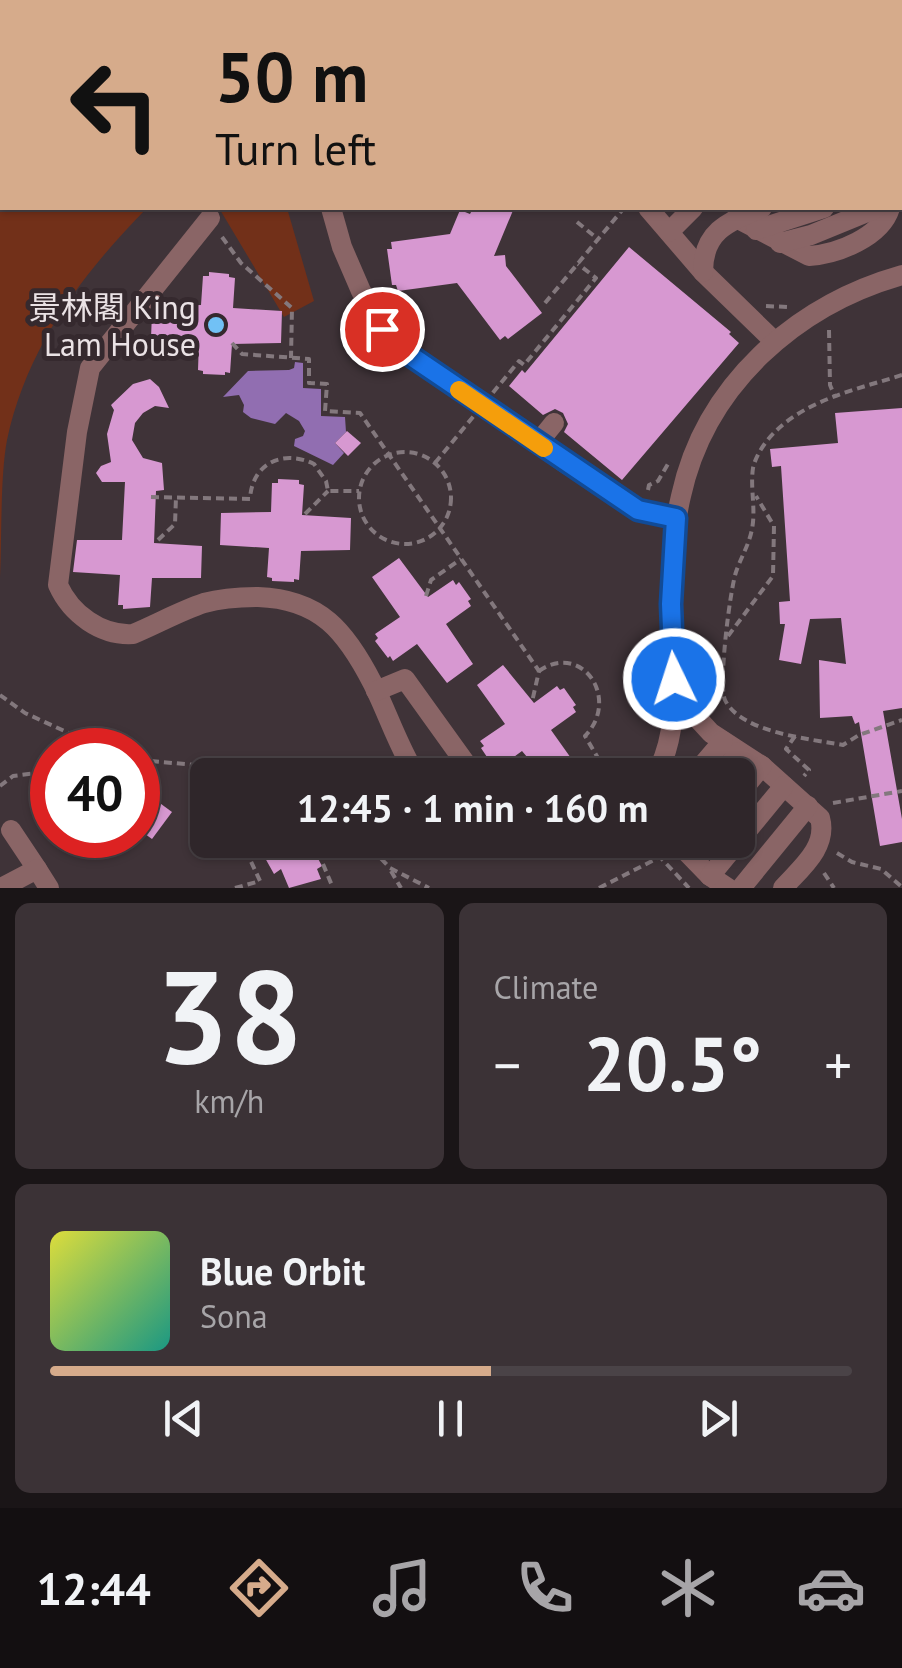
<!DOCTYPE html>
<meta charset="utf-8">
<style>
:root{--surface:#2f262a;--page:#3b3236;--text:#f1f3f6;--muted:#a7a5a8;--line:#4a4347;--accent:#d6ab8b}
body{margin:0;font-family:"PT Sans","Noto Sans TC",sans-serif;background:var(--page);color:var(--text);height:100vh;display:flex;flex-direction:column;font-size:38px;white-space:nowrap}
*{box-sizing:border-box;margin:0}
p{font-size:32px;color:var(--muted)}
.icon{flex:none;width:55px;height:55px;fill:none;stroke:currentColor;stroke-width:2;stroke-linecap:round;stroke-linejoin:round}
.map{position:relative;height:888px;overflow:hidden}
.sheet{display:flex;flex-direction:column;gap:15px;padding:15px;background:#1a1517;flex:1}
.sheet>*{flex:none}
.top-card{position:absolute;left:0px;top:0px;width:902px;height:210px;box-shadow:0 2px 8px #0004,0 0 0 2px var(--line);background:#d6ab8b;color:#111;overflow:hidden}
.speed{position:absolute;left:30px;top:728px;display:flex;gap:20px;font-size:50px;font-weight:700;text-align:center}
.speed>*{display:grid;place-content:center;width:130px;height:130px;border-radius:50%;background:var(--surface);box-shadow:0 2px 8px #0004,0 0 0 2px var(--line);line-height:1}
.speed .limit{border:15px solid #d22;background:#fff;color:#111}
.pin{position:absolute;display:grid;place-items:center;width:85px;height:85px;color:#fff;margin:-42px;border:5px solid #fff;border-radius:50%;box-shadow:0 2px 10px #0007}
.me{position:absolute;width:110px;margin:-55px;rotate:356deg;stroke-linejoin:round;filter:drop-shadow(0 0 8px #0008)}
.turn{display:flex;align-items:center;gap:35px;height:210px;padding:0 50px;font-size:45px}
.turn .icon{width:130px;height:130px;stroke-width:2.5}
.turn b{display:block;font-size:70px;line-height:85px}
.big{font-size:75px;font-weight:600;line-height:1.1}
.sheet .widget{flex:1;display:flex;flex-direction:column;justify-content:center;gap:15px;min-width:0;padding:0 35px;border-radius:15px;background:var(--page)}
.sheet .dial{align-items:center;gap:0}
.dial b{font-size:130px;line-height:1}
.song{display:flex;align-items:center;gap:30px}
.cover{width:120px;height:120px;border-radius:15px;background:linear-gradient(135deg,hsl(60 70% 55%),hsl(170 70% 35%))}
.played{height:10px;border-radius:5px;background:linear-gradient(90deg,var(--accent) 55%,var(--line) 55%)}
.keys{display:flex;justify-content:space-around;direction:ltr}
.heat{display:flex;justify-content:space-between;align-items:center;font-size:55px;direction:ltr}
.sheet .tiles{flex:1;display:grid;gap:15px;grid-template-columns:1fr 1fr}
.widget:last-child{grid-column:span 2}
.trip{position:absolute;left:190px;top:758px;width:565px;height:100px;border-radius:15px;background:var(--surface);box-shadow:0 2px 8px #0004,0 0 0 2px var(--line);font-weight:600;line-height:100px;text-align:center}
.tab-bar{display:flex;height:160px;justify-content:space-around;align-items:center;background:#130f11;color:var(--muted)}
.tab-bar .icon{width:70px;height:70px}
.tab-bar .active{color:var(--accent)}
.tab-bar b{font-size:45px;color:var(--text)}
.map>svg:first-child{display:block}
.built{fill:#4e3b43}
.green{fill:#723019}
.water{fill:#916eb1}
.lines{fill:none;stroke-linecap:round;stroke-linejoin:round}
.stream{stroke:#916eb1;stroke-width:6}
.building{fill:#d798d1}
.path{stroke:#83787d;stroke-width:4;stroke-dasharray:8 5;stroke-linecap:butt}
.minor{stroke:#8a6566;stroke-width:20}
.path-bridge{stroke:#83787d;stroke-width:4;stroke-dasharray:8 5;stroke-linecap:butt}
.route-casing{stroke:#114b97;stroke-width:25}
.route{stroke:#1a73e8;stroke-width:18}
.slow{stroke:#f59e0b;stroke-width:18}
.poi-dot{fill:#71c1f5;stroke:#35292e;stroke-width:4}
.labels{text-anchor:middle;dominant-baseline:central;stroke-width:10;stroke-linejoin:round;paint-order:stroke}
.poi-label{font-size:32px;fill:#eae2e5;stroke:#35292e;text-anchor:end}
</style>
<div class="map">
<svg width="902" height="888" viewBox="0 0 902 888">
<rect width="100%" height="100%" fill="#3f3338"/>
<path class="built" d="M730,0h172v47l-2,-45h-171z"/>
<g class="green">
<path d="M0,0h328l-326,2v206h145c-65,66 -120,139 -140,232 -7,38 -5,97 -7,138z"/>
<path d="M219,208h68l27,93 -30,16z"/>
</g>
<path class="water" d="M295,362l8,1v25l18,1v27l24,1 1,15 -11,11 9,10 -11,12 -39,-19 1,-7 8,-3 2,-5 -6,-10 -13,-8 -11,11 -24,-6 -8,-6 1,-7 -5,-10 -16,2 25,-26 41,-1 5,-2z"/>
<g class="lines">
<path class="stream" d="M0,104l2,-2"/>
</g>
<g class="building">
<path d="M473,208h41l-20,48 11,-1 1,11 36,47 -34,26 -3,-3 -5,4 -43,-57 -59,8 -2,-6h-4l-5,-36h5l-1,-7 59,-8 10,-24 10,4z"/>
<path d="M629,247l102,85 -2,2 10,9 -117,137 -58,-48 4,-8 -5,-11 -8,-4 -12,6 -34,-29 13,-16 3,3z"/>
<path d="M209,272l20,2v3l6,1 -2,30 49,3 -1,32 -49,1 -2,29 -5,-1v3l-22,-1v-3l-5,-1 1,-29 -48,-3 1,-25 5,-7 44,-1 2,-29h6z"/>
<path d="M150,379l9,8 10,21 -14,-2 -12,7 -8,10 -3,17 11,18 19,5 2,27 -8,1 -2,52 48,3 -1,32h-49l-2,29 -27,2v-4h-5l2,-30 -47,-3 4,-32h45l3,-58h-23l-6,-9 5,-7 10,-4 -4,-28 7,-24 -3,-5 22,-21z"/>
<path d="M902,408v300l-19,3 19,108v23l-22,4 -21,-124 -4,2 -3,-8 -32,2 -1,-58 27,4 -5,-46 -31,1 -9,45 -22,-4 6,-36h-5l-1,-22 11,-1 -9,-135 -9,1 -2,-18 68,-6 -3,-30z"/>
<path d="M347,431l14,12 -13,13 -13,-13z"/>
<path d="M278,479l21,1v4l5,1 -2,30 49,3 -1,32 -49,1 -2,29 -5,-1v3l-22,-1v-3l-5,-1 2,-29 -49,-3 1,-32 50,-1 1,-29h6z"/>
<path d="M399,558l29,39 25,-17 3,5 3,-3 12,17 -3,2 3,5 -25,18 27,40 -26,19 -30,-39 -24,17 -3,-5 -2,2 -13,-17 3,-3 -3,-4 25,-17 -28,-40z"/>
<path d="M503,665l31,38 23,-17 3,4 4,-2 12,17 -3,2 3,5 -25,18 32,45h-37l-5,-7 -3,2 -16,-19 -23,17 -3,-4 -3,2 -12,-18 3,-2 -4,-5 25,-17 -28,-39z"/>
<path d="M138,787l34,25 -20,27 -14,-10z"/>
<path d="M201,840h34l-2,18 -33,-3z"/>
<path d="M255,840h53l14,26 -5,3 4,10 -32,9 -8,-19 -7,5z"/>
</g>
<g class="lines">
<g class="path">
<path d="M777,0l1,2"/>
<path d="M753,2l2,-2"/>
<path d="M900,58l2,4"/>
<path d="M0,194h2"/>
<path d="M577,222l21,17"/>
<path d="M222,237l19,26 51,45 -1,50"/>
<path d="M766,306l21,1"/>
<path d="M829,330l1,55 5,12"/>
<path d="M232,343l10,11 67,5v24l18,1 -2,27 35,2 179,258 -7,31"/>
<path d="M902,375c-41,13 -93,24 -125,55 -10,9 -21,24 -24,38 -3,20 3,41 -1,61 -3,16 -11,28 -16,43 -6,18 -18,113 -11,128 16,33 86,39 118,45l16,-10 43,-15"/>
<circle cx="405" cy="498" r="46"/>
<path d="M648,490l1,-5 9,-4 10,-17"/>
<path d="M151,497l99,2c2,-36 33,-50 64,-35l12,17 2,10h31"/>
<path d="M305,514l23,-23"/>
<path d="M158,540l17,-16 1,-27"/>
<path d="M426,596l5,-16 30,-21"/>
<path d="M728,636l45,-60 1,-50 -18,-30"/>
<path d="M539,671c43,-30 82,28 46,65l23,39"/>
<path d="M0,695l25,18 81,37"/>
<path d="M795,736l-9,13 23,21 -5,6"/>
<path d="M138,760l58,5 12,10"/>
<path d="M273,775l16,-7 14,7"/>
<path d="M0,786l13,-10 39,-5"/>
<path d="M833,803l69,-12"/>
<path d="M313,840l20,48"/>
<path d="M363,840l27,28 39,20"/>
<path d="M837,853l15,9 29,7 21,18"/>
<path d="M391,871l10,17"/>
<path d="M824,873l10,15"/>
<path d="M235,888l25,-7 -19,-41"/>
<path d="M599,888l61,-31 29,31"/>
</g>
<g class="minor">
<path d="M534,0l1,2"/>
<path d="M380,2l2,-2"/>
<path d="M900,88l2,-1"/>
<path d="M900,168l2,-8"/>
<path d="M331,208l11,39 19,44 30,50 174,122 74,47 37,8"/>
<path d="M648,208l55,64 71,69"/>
<path d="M210,218l-120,150 -13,64 -19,153c13,29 43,51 75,49 24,-10 47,-23 71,-31 18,-5 36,-6 54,-6 62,2 88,34 115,87 15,30 25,62 43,91"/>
<path d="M736,218l73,38c29,-2 72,-19 81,-48"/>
<path d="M756,230l68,-22"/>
<path d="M669,232l24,-24"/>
<path d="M780,243l31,-8 66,-27"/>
<path d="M703,272c0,-41 25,-50 59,-64"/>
<path d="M537,444l17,-21"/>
<path d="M376,691l29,-12 69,96"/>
<path d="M675,694l36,39 51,33 58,52c8,29 -19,50 -37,70"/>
<path d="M656,775c26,-49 15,-97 15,-150 0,-43 0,-87 10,-129 24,-111 115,-191 221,-221"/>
<path d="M694,775l29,-34"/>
<path d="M720,775l19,-23"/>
<path d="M738,795l24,-29"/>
<path d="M11,830l26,39"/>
<path d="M495,840l42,5 37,-5"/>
<path d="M675,840l35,36 18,12"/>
<path d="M710,876l74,-90"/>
<path d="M1,888l36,-19 12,19"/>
<path d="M741,888l67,-82"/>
</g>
<g class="path-bridge">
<path d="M545,303l79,-95"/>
<path d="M435,463l84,-102 5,4 72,-87 -18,-14"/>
</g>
</g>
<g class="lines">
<defs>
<path id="route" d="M382,329l9,12 17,13 230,156 38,8 -5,86 3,75"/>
</defs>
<use href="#route" class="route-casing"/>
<use href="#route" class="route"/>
<path class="slow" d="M459,390l85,58"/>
</g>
<circle class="poi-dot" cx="216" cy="325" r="10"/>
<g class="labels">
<g class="poi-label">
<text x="196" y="307">景林閣 King<tspan x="196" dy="37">Lam House</tspan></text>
</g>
</g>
</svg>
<div class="speed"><div class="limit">40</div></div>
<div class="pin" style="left:382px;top:329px;background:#d93025"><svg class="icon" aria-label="arrive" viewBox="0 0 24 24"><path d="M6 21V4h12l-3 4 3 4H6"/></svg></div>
<svg class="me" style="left:674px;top:679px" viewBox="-20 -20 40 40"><circle r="17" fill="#1a73e8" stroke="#fff" stroke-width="3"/><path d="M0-11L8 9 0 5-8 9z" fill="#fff"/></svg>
<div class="trip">12:45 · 1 min · 160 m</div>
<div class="top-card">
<div class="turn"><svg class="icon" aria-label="left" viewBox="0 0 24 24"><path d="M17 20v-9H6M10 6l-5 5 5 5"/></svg><div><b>50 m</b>Turn left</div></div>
</div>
</div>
<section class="sheet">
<div class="tiles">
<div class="widget dial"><b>38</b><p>km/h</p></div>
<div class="widget"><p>Climate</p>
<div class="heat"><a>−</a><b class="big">20.5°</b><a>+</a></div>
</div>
<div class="widget">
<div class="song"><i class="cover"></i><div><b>Blue Orbit</b><p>Sona</p></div></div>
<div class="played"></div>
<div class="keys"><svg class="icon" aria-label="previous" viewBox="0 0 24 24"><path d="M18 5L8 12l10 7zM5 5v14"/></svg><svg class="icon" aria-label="pause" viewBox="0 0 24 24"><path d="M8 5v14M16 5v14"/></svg><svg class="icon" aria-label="next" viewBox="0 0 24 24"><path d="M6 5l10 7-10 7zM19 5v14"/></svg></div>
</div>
</div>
</section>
<nav class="tab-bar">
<b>12:44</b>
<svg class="icon active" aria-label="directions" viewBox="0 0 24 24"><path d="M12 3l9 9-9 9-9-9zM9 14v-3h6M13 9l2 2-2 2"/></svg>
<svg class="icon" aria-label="music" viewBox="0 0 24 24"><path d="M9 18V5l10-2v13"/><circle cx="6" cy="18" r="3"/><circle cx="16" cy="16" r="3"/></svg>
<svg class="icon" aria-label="phone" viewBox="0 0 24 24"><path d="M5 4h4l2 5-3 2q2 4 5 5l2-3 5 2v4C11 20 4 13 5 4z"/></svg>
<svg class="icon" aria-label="climate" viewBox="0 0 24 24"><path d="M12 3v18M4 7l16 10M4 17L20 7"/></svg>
<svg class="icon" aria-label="car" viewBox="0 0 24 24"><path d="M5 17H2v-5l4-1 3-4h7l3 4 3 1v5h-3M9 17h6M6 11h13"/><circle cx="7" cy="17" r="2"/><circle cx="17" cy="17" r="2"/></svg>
</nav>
